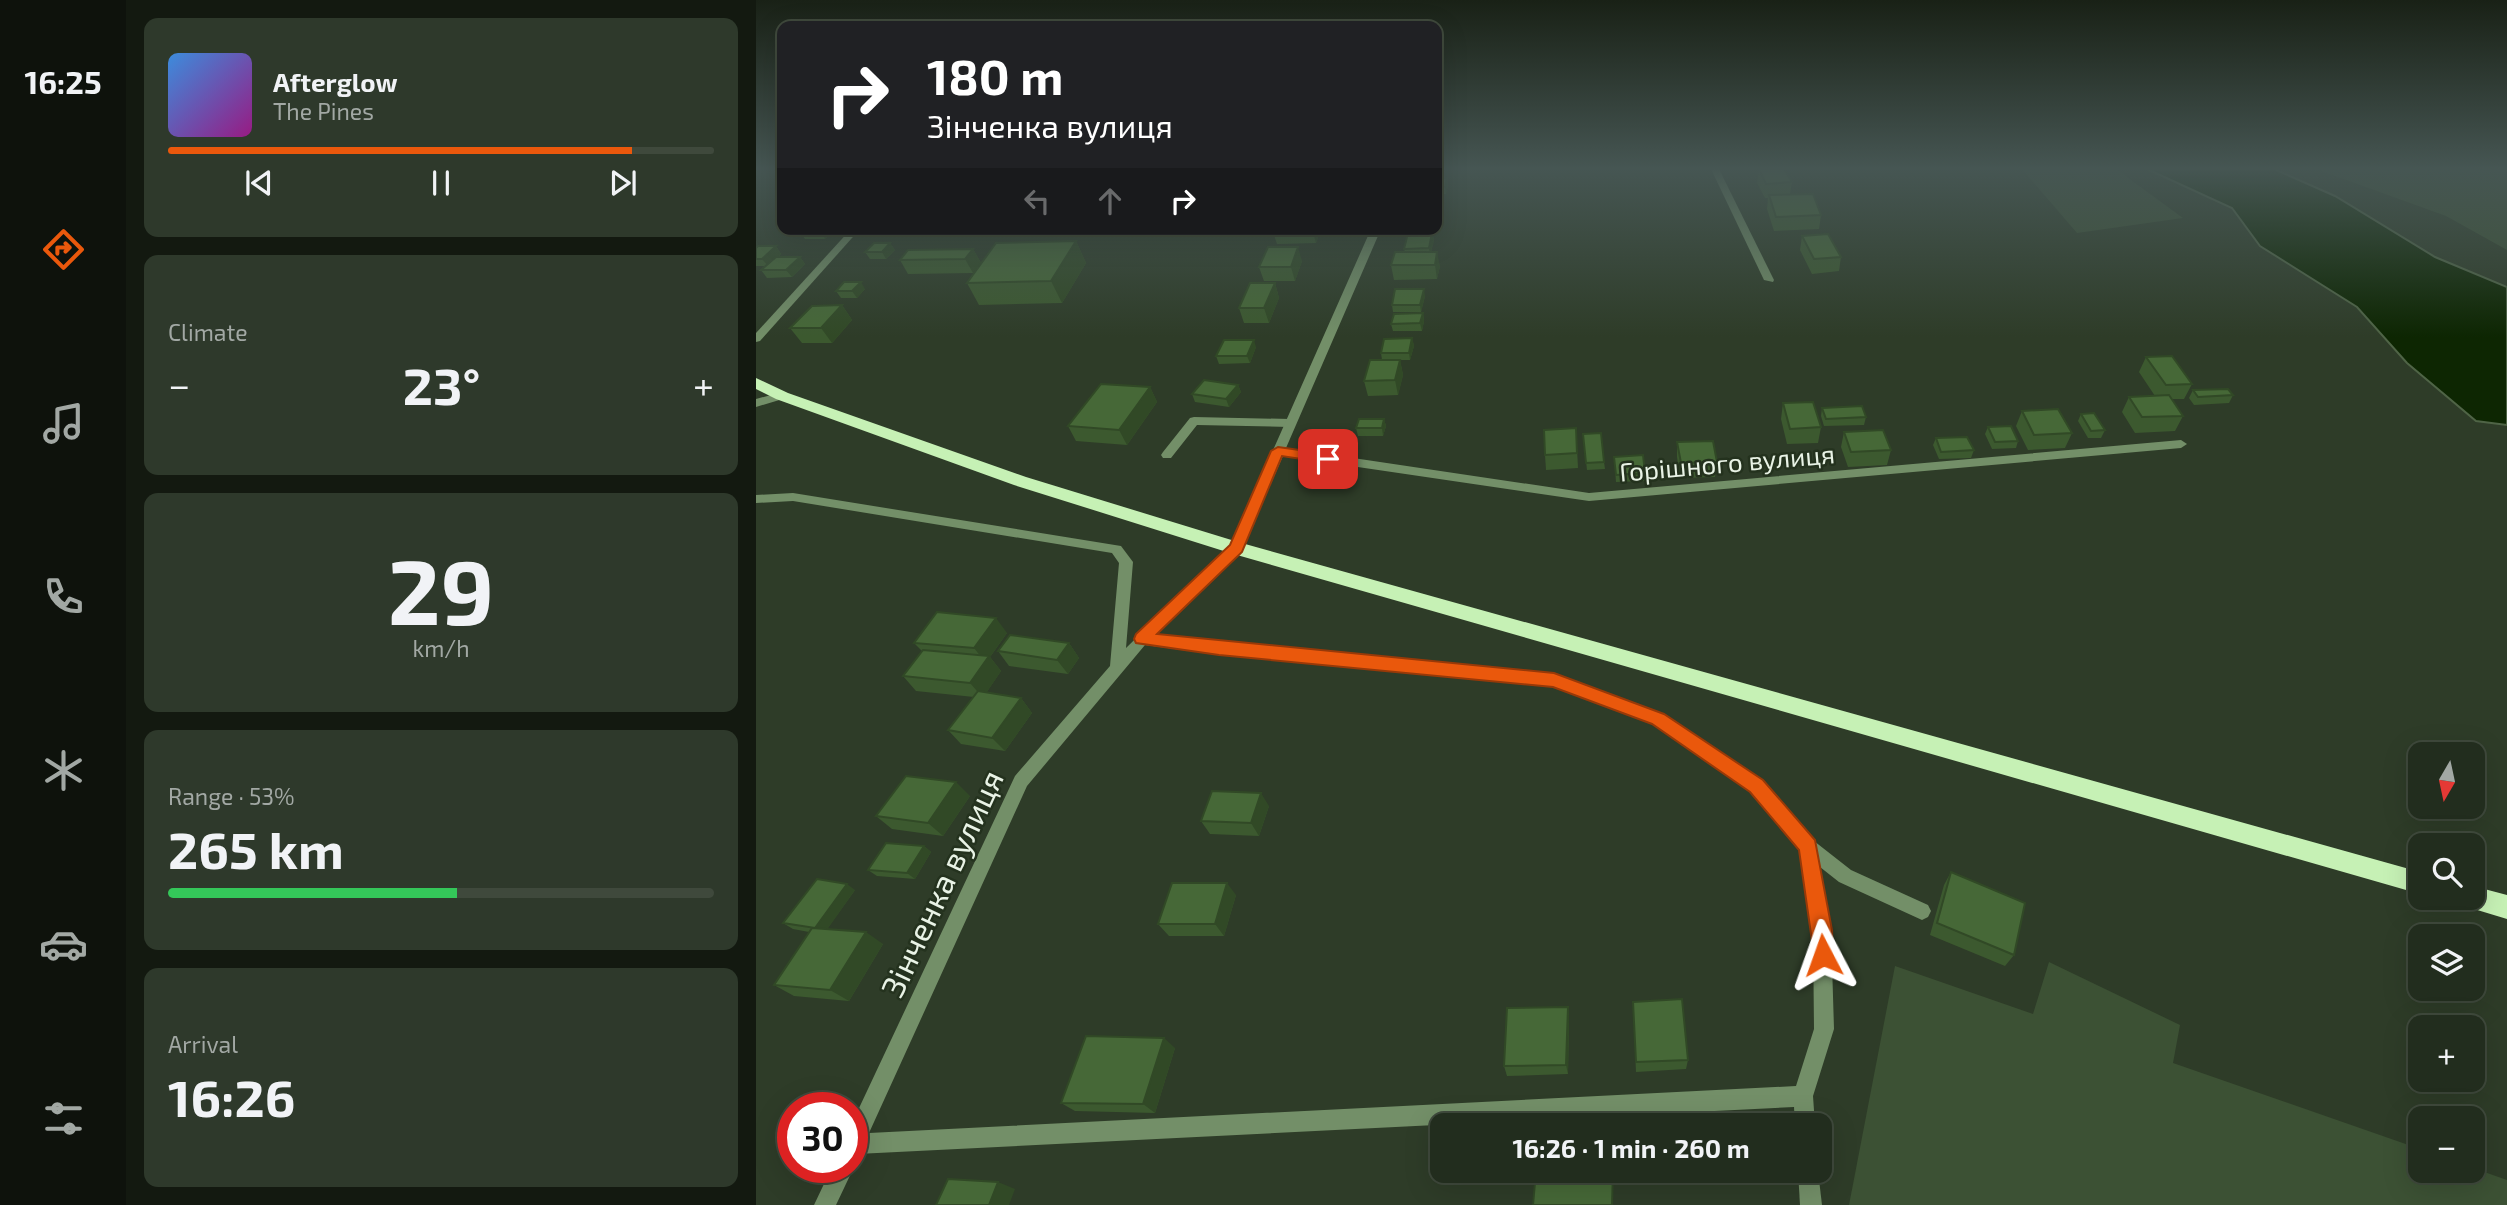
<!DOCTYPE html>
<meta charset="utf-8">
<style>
:root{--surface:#222d1e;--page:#2e392b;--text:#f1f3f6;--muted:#a2a8a4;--line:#3f493c;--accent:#ea580c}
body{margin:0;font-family:"Exo 2",sans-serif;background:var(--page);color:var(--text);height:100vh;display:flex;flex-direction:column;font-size:26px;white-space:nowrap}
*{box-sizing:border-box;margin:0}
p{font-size:23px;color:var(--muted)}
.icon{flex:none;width:38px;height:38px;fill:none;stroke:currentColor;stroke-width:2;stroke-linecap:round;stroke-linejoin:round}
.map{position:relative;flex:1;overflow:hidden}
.sheet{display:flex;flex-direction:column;gap:18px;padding:18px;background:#131910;width:630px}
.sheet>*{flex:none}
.hud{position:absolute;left:21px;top:21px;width:665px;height:214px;border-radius:14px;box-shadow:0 7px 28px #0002,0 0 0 2px var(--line);background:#202124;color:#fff;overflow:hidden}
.needle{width:46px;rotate:189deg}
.buttons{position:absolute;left:1652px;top:742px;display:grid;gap:14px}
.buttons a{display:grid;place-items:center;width:77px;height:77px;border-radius:14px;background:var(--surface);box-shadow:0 7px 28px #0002,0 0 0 2px var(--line);font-size:35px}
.speed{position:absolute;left:21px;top:1092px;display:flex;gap:14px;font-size:35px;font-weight:700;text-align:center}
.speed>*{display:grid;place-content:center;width:91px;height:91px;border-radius:50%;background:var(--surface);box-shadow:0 7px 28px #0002,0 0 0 2px var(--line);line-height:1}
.speed .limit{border:10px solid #d22;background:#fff;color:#111}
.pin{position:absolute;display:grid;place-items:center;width:60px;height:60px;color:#fff;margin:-30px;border-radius:14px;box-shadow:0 4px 10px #0006}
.me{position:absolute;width:77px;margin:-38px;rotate:356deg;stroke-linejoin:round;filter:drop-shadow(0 0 5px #0008)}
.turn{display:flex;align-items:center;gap:24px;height:147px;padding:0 35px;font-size:32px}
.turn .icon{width:91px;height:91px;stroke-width:2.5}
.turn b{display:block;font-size:49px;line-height:60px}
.lanes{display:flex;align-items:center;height:66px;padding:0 35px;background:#0003;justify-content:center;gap:35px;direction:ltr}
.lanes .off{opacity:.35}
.big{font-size:52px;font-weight:700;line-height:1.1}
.sheet .widget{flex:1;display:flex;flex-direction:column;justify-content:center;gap:10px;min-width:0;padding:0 24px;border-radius:14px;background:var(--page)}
.sheet .dial{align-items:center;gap:0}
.dial b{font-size:91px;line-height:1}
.song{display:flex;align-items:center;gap:21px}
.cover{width:84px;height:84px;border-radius:10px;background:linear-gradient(135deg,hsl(210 70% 55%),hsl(310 70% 35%))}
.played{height:7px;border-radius:4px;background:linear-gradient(90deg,var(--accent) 85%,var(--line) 85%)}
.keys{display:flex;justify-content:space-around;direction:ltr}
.heat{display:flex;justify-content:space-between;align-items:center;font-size:38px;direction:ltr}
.charge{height:10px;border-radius:5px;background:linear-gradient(90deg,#34c759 53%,var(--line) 0)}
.trip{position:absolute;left:674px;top:1113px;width:402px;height:70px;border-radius:14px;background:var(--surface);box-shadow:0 7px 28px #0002,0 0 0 2px var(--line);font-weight:700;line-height:70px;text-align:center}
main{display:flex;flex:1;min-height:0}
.menu{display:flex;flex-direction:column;width:126px;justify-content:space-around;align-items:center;background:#0e120c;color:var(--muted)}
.menu .icon{width:49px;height:49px}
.menu .active{color:var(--accent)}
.menu b{font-size:32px;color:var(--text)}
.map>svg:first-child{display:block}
.green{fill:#3c5134}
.water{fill:#0d2602;stroke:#4f6446;stroke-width:2}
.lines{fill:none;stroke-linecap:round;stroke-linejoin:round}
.service{fill:#738f68;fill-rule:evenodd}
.minor{fill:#738f68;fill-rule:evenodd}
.trunk{fill:#c6f1b5;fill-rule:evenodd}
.wall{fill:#3c592f}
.shaded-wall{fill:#314926}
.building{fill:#466837;stroke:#314926;stroke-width:2}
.route{fill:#ea580c;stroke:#983908;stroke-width:2}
.labels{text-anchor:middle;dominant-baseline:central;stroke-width:5;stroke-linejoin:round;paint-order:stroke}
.street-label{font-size:26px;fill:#e9f3e6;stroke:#24321e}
.near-street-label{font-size:32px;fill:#e9f3e6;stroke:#24321e}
</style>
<main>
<nav class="menu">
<b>16:25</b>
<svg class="icon active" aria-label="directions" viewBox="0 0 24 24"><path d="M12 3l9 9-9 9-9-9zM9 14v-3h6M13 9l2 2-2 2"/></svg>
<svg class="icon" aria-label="music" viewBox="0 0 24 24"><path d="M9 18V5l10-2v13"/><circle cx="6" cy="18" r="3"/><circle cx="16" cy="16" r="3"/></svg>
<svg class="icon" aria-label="phone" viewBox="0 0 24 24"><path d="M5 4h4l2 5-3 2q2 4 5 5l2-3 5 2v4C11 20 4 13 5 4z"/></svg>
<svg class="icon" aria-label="climate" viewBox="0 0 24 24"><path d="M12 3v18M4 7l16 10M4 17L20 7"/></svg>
<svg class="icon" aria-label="car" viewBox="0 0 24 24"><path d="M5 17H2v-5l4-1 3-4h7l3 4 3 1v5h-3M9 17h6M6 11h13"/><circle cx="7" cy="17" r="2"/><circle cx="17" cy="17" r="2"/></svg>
<svg class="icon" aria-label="filters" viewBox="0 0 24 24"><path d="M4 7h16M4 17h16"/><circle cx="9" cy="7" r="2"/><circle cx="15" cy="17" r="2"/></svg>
</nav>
<section class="sheet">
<div class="widget">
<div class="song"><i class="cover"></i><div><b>Afterglow</b><p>The Pines</p></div></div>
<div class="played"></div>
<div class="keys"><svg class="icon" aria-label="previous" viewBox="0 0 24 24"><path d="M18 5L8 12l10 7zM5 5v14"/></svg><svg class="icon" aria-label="pause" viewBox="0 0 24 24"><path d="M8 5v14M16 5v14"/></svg><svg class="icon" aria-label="next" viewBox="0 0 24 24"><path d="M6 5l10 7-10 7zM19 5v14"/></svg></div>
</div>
<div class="widget"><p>Climate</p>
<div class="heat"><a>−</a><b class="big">23°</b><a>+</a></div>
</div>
<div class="widget dial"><b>29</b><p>km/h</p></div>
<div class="widget"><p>Range · 53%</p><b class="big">265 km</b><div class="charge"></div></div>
<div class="widget"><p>Arrival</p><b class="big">16:26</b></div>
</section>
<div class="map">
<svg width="1751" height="1205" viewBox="0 0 1751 1205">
<rect width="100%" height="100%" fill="#2e3c28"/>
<g class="green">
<path d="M1266,169h94l67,49 -106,15z"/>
<path d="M1560,169h191v81l-61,-34z"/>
<path d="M1293,962l131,63 -7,38 247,86v22h53v-3l34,12v25h-658l46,-239 138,48z"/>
</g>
<path class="water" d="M1391,169h127l61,27 100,61 72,30v138l-31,-4 -69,-58 -50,-56 -97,-61 -28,-38z"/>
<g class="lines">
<path class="service" d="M438,417l96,2 6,4 -6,4 -93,-2 -26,33h-8l-2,-3 2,-3 27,-34z"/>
<g class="minor">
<path d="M955,169h8l55,111 -1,2 -9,-2z"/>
<path d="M95,229h9l-100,112 -4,1v-9z"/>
<path d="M615,229h10l-95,219 303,45 592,-53 6,4 -6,4 -592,53 -306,-45 -42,95 -86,84 64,8 340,33 104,38 100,67 51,60 37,29 77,35 3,6 -3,6 -6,3 -83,-38 -19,-15 11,63 3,99 -21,67 2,29h-20l-1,-18 -937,47 -5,2v-33l163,-347 95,-110 9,-103 -7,-10 -319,-52 -37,2v-8l37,-2 328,53 12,16 -7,86 105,-103zM389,645l74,10 334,31 100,38 98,67 49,59 13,80 1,99 -18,57 -927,47 158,-347z"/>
<path d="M26,392l6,4 -2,2 -30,9v-8z"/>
<path d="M96,1164l2,3 -18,38h-22l18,-38h20z"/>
<path d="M1042,1171h20l4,34h-22z"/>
</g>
<g class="trunk">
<path d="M0,378l32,15 238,84 212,65 1182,330v22l-1190,-341 -216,-68 -238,-86 -20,-10z"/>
<path d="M1717,886l34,9v24l-43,-13 -3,-8h12z"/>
</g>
</g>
<g class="wall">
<path d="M681,169h7l-1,3h-6z"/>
<path d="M1003,169l33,13 -2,12 31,21 -2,14 -45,2 -7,-22 1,-11h-3l-8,-15z"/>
<path d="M681,178h10l1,7 -2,9h-9z"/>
<path d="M47,229h32l-10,10h-20l-5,-7z"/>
<path d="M126,229h37l-2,2 -33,1z"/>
<path d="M516,229h49l-5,14 -39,1z"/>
<path d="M676,233l2,7 -3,12 9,14 -3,13 -43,1 -3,-15 14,-13 -1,-3z"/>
<path d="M1046,236l39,21 -2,14 -27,3 -12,-24z"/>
<path d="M320,241l10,22 -24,40 -83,2 -12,-22z"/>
<path d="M134,243l5,7 -9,9h-16l-5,-7z"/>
<path d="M20,246l5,8 -3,3h22l5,7 -13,13 -25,1 -6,-8 4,-4h-9v-18z"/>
<path d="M217,249l8,14 -8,10 -65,1 -8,-14z"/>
<path d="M546,261l-7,20h-31l-5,-14z"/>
<path d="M519,283l4,15 -10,25h-25l-5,-15z"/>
<path d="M109,289l-8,9h-16l-5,-7z"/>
<path d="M669,296l-4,16h-28l-1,-7z"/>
<path d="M86,305l10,15 -20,23h-30l-12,-15z"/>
<path d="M667,313l1,8 -2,10h-29l-2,-7z"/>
<path d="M656,338l2,8 -4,14h-10l3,15 -5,20 -30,1 -4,-15 18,-21 -1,-7z"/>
<path d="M500,347l-6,16 -31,1 -3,-8z"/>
<path d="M1390,357l46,27 -8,15h-12l11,17 -8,15 -40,2 -13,-21 7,-15 26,-1 -16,-24z"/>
<path d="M482,385l3,7 -12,15 -34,-5 -3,-8z"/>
<path d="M394,387l7,15 -30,43 -51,-4 -8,-15z"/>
<path d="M1437,390l40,5 -4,8 -35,2 -5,-7z"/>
<path d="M1027,403l38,24 -3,16 -31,1 -6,-25z"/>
<path d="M1066,408l44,9 -2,8 -40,1 -3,-10z"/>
<path d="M1266,411l50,22 -7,15 -37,2 -12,-24z"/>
<path d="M1325,414l24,16 -4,8h-13l-10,-17z"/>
<path d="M628,419l2,7 -3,10h-25l-2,-8z"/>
<path d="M1232,427l30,14 -2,7 -24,1 -7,-15z"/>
<path d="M820,428l2,40 -32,2 -1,-15z"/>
<path d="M1088,432l47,18 -4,15 -39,2 -7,-20z"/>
<path d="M827,434l21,28 1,7 -18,1z"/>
<path d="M1180,438l38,12 -3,8 -32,1 -6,-14z"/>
<path d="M921,442l40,20 -2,15 -35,1 -3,-21z"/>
<path d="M858,457l31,16v8l-29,1z"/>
<path d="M251,633l-17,24 11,14 -15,22 35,5 11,15 -27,38 -44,-7 -13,-14 26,-33 -58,-6 -13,-15 19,-25 -8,-8z"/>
<path d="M313,643l10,15 -11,16 -59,-8 -11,-15z"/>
<path d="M214,796l-27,40 -51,-7 -16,-13z"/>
<path d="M513,806l-10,30 -49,-2 -9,-13z"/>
<path d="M168,846l7,6 -16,27 -38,-3 -9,-6z"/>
<path d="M1195,872l63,83 -9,11 -75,-31 14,-50z"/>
<path d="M99,890l-28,39 56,15 -34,57 -55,-5 -20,-11 35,-53 -16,-3 -10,-6z"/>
<path d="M480,895l-12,41h-55l-11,-12z"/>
<path d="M877,1002l55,58 -2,9 -50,3z"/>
<path d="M812,1007l1,10 -1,57 -61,2 -3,-10z"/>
<path d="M419,1048l-20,65 -80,-2 -14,-8z"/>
</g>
<g class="shaded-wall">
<path d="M691,178l1,7 -2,9 -1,-7z"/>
<path d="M67,229h12l-10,10 -4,-8z"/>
<path d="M556,229h9l-5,14z"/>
<path d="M676,233l2,7 -4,16 -1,-8z"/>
<path d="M320,241l10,22 -24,40 -11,-22z"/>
<path d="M134,243l5,7 -9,9 -4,-7z"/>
<path d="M20,246l5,8 -13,12 -6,-7z"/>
<path d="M542,247l4,14 -7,20 -4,-14z"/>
<path d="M217,249l8,14 -8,10 -8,-14z"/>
<path d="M681,252l3,14 -3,13 -2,-14z"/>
<path d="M44,257l5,7 -13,13 -6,-7z"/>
<path d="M105,282l4,7 -8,9 -5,-7z"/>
<path d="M519,283l4,15 -10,25 -5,-15z"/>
<path d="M668,289l1,7 -4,16 -1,-7z"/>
<path d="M86,305l10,15 -20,23 -11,-15z"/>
<path d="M667,313l1,8 -2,10 -2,-8z"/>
<path d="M656,338l2,8 -4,14 -1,-7z"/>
<path d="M498,340l2,7 -6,16 -3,-7z"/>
<path d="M644,360l3,15 -5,20 -3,-15z"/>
<path d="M482,385l3,7 -12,15 -3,-8z"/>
<path d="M394,387l7,15 -30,43 -8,-15z"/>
<path d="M628,419l2,7 -3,10 -1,-8z"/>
<path d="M240,618l11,15 -17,24 11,14 -18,27 -13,-15 15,-21 -11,-14z"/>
<path d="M313,643l10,15 -11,16 -11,-14z"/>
<path d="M265,698l11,15 -27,38 -13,-13z"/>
<path d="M200,782l14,14 -27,40 -15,-13z"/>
<path d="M505,793l8,13 -10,30 -8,-13z"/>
<path d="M168,846l7,6 -16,27 -8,-6z"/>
<path d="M471,883l9,12 -12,41 -9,-12z"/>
<path d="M91,884l8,6 -31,44 -10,-6z"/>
<path d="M110,932l17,12 -34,57 -19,-11z"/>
<path d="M812,1007l1,10 -1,57 -2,-9z"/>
<path d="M408,1038l11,10 -20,65 -12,-9z"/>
<path d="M242,1182l17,7 -6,16h-20z"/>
</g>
<g class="building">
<path d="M1003,169h25l8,13 -26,2z"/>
<path d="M681,178h10l-2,9h-8z"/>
<path d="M1057,194l8,21 -45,2 -7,-22z"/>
<path d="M47,229h20l-2,2 -21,1z"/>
<path d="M652,233h24l-3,15 -25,1z"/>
<path d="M1072,234l13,23 -27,2 -12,-23z"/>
<path d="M320,241l-25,40 -84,2 29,-40z"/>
<path d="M118,243h16l-8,9h-17z"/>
<path d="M2,246h18l-14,13h-6v-11z"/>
<path d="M512,247h30l-7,20h-32z"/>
<path d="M217,249l-8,10 -65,1 8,-10z"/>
<path d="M639,252h42l-2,13h-44z"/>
<path d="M20,257h24l-14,13h-25z"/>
<path d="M88,282h17l-9,9h-16z"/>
<path d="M494,283h25l-11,25h-25z"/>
<path d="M639,289h29l-4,16h-28z"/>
<path d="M86,305l-21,23h-31l22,-22z"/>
<path d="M667,313l-3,10 -29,1 3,-10z"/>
<path d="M656,338l-3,15h-28l3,-14z"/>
<path d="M468,340h30l-7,16h-31z"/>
<path d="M1416,356l20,28 -26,1 -20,-28z"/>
<path d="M614,360h30l-5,20 -31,1z"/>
<path d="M448,380l34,5 -12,14 -34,-5z"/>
<path d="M345,384l49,3 -31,43 -51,-4z"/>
<path d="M1472,389l5,6 -35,2 -5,-7z"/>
<path d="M1413,395l14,21 -41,1 -13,-20z"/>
<path d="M1057,402l8,25 -31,2 -7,-26z"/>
<path d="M1106,406l4,11 -40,2 -4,-11z"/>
<path d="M1302,409l14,24 -38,2 -12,-24z"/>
<path d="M1338,413l11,17 -14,1 -10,-17z"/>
<path d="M603,419h25l-2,9h-26z"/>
<path d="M1255,426l7,15 -23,1 -7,-15z"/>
<path d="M820,428l1,25 -32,2 -1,-25z"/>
<path d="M1127,430l8,20 -40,2 -7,-20z"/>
<path d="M845,433l3,29 -18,1 -3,-29z"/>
<path d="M1211,437l7,13 -33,2 -5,-14z"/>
<path d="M957,441l4,21 -36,1 -4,-21z"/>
<path d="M887,455l2,18 -29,2 -2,-18z"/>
<path d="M181,612l59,6 -22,30 -60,-5z"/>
<path d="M254,635l59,8 -12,17 -59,-9z"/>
<path d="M167,650l66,6 -19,27 -67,-7z"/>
<path d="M222,691l43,7 -29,40 -44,-8z"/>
<path d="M150,776l50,6 -28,41 -52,-7z"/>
<path d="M456,791l49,2 -10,30 -50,-2z"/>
<path d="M130,843l38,3 -17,27 -39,-3z"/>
<path d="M1195,872l74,31 -11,52 -77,-32z"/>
<path d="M61,879l30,5 -32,44 -32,-5z"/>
<path d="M416,883h55l-12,41h-57z"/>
<path d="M56,928l54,4 -36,58 -56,-5z"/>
<path d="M926,999l6,61 -52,2 -3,-60z"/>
<path d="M812,1007l-2,58 -62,1 3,-58z"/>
<path d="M330,1036l78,2 -21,66 -82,-1z"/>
<path d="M780,1171h77l-1,34h-79z"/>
<path d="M192,1179l50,3 -9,23h-53z"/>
</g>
<linearGradient id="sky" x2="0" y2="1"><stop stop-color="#192116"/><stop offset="0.5" stop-color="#465653"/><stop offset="1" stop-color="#465653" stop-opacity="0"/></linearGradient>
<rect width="1751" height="337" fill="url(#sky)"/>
<path class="route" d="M522,447l50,7 7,5 -7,4 -46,-7 -40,96 -85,82 397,39 110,41 99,66 52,60 17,90 1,25 -3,7 -7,3 -8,-3 -16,-112 -49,-58 -98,-68 -99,-37 -334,-32 -83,-12 -2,-4 2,-5 94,-89 41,-94z"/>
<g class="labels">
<g class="street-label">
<text transform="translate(971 462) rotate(-5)">Горішного вулиця</text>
</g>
<g class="near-street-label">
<text transform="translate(185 883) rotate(-65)">Зінченка вулиця</text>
</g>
</g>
</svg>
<div class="buttons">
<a><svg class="needle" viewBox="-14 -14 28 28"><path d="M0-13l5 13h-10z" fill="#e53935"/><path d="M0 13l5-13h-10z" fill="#a2a8a4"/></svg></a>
<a><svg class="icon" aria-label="search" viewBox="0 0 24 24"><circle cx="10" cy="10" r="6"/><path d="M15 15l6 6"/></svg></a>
<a><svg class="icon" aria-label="layers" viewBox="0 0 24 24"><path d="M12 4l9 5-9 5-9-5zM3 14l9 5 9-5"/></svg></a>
<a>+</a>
<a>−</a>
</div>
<div class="speed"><div class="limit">30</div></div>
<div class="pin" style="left:572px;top:459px;background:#d93025"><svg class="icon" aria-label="arrive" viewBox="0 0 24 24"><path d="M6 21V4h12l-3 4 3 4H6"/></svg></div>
<svg class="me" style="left:1067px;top:955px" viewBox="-20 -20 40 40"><path d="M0-17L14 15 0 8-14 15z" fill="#ea580c" stroke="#fff" stroke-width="4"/></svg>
<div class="trip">16:26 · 1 min · 260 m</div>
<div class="hud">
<div class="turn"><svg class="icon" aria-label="right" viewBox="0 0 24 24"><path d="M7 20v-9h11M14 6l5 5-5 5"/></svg><div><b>180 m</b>Зінченка вулиця</div></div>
<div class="lanes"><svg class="icon off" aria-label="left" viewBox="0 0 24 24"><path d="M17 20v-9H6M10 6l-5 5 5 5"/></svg><svg class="icon off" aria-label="ahead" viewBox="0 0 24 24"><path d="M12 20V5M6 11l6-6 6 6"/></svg><svg class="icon" aria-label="right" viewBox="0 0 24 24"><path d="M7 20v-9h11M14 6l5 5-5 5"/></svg></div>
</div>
</div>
</main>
